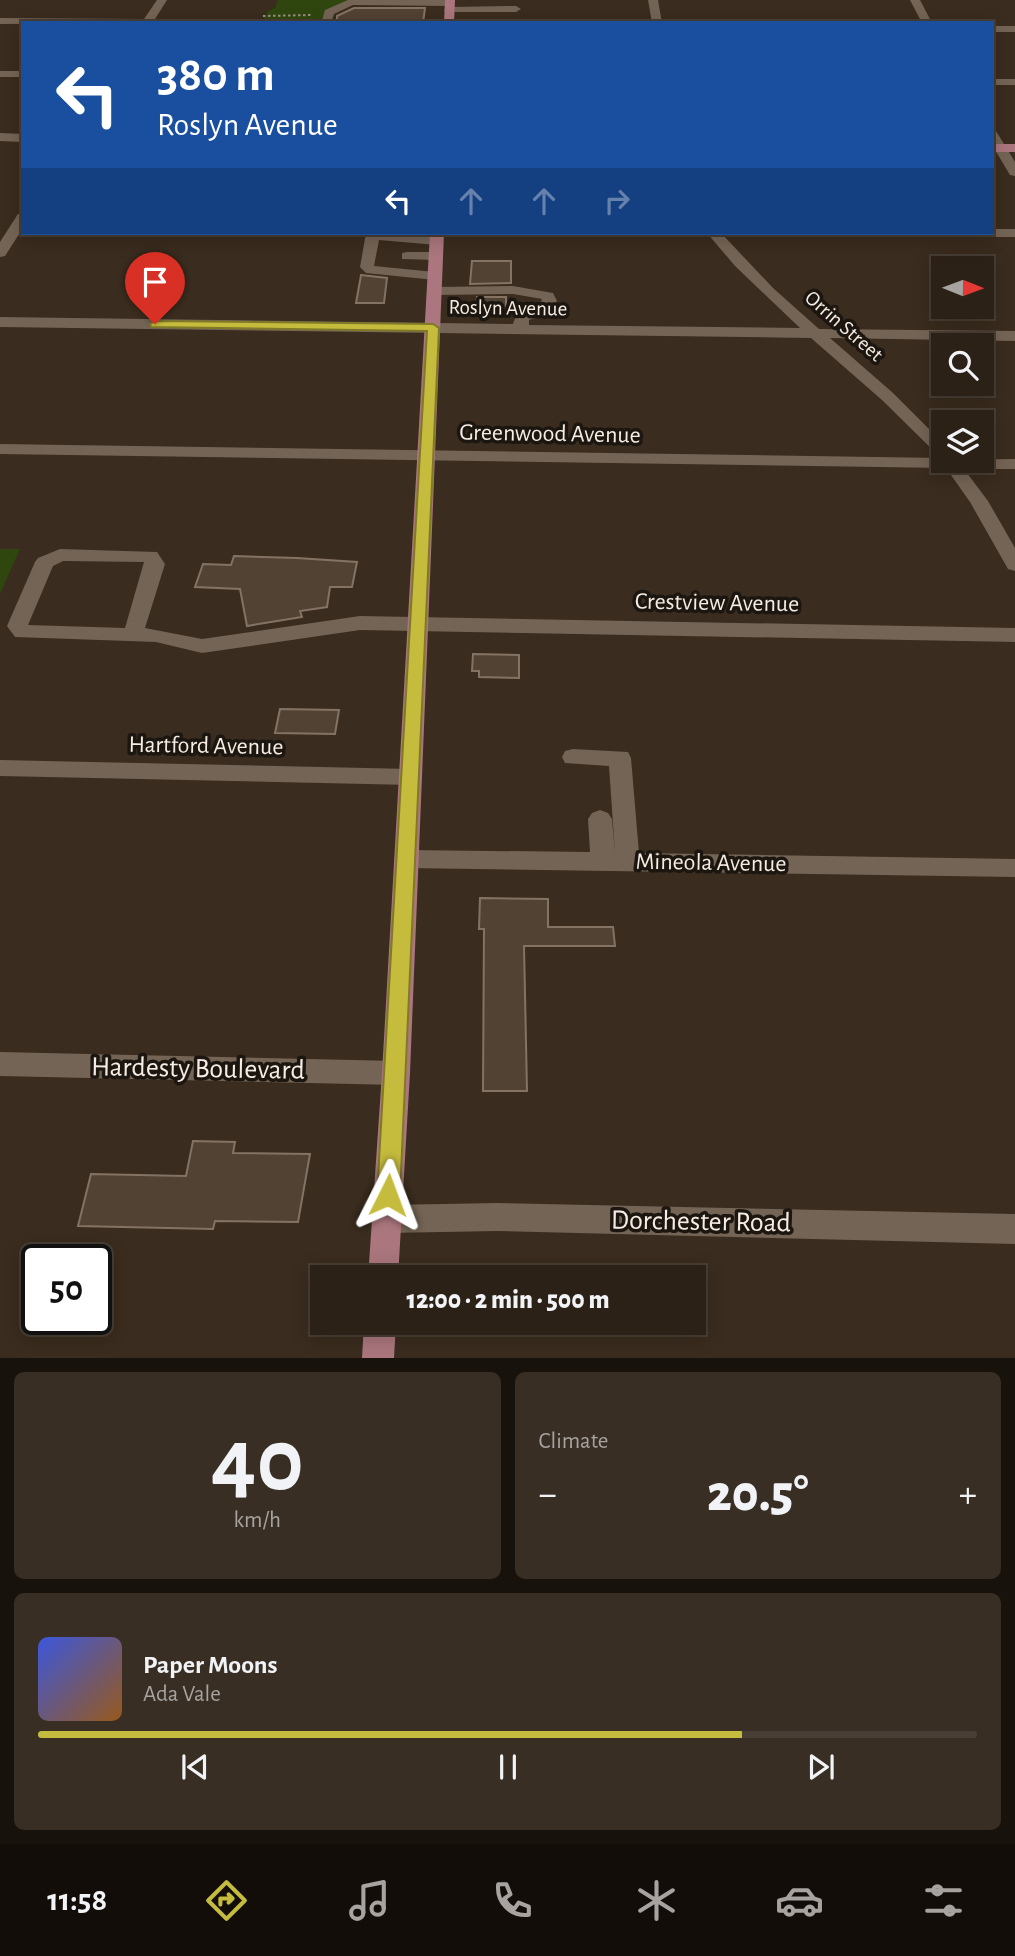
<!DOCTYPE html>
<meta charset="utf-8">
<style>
:root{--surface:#2c2116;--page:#382e23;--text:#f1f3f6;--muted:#a6a3a1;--line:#483e35;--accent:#c5bc3d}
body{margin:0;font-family:"Alegreya Sans",sans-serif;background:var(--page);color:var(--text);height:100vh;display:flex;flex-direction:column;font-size:26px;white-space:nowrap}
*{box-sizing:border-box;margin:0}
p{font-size:23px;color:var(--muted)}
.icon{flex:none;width:38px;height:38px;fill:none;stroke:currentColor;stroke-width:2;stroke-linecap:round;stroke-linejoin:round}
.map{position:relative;height:1358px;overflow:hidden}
.sheet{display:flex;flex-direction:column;gap:14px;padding:14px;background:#18120c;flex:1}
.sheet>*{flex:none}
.top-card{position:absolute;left:21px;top:21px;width:973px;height:214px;border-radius:0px;box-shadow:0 4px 18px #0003,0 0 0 2px var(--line);background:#1a4fa0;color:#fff;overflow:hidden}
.needle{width:46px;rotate:91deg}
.controls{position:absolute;left:931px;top:256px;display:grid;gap:14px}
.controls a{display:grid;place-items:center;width:63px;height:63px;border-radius:0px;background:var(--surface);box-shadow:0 4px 18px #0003,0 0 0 2px var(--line);font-size:35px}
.speed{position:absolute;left:21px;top:1244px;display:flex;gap:14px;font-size:35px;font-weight:700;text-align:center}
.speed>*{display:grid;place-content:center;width:91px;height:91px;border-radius:50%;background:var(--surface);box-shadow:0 4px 18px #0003,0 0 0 2px var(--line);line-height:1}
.speed .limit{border:4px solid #111;border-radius:10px;background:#fff;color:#111}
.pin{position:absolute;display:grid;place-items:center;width:60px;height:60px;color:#fff;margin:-72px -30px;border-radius:50% 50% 50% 0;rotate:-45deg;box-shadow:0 0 7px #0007}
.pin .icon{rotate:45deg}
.me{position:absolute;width:77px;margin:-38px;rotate:3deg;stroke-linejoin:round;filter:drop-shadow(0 0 5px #0008)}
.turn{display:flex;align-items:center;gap:24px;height:147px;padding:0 21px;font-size:32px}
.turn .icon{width:91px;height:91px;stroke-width:2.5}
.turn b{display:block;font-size:49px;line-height:60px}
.lanes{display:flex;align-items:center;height:66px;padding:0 21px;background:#0003;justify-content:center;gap:35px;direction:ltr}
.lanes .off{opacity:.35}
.big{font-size:52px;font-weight:800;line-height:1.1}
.sheet .card{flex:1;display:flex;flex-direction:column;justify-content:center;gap:10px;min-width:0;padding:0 24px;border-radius:10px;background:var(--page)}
.sheet .dial{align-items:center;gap:0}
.dial b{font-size:91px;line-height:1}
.song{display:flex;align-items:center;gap:21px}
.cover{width:84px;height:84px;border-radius:10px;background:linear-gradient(135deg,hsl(230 70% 55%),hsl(30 70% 35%))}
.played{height:7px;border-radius:4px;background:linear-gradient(90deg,var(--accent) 75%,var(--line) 75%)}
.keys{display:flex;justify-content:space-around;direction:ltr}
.heat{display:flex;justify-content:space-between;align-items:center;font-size:38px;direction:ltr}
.sheet .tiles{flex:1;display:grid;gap:14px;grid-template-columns:1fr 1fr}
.card:last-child{grid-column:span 2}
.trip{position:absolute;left:310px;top:1265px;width:396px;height:70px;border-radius:0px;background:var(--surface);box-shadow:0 4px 18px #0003,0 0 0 2px var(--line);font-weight:800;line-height:70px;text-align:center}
.dock{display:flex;height:112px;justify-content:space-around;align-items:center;background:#120d09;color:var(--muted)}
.dock .icon{width:49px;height:49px}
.dock .selected{color:var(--accent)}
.dock b{font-size:32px;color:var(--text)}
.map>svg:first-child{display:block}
.green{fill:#2f470e}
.building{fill:#514234;stroke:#847363;stroke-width:2}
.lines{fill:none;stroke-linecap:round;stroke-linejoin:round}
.path{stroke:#9b8f83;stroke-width:2;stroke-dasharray:2.5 2.5;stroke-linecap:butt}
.minor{fill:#746455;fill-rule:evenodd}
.major{fill:#ab767d;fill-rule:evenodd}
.route{fill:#c5bc3d;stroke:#807a28;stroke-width:2}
.labels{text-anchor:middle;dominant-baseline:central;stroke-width:7;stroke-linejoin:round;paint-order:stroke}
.far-street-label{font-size:21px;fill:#f6ece3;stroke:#1c1610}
.street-label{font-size:24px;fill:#f6ece3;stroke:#1c1610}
.near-street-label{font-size:28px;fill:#f6ece3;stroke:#1c1610}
</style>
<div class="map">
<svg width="1015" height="1358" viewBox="0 0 1015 1358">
<rect width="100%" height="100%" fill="#3a2c1e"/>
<g class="green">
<path d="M278,0h72l-25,11 -5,12h-58l6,-12 7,-3z"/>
<path d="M0,549h20l-20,45z"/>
</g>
<g class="building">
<path d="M354,8h71l-2,15h-86v-7z"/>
<path d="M472,261h39v22l-41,1z"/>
<path d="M361,275l26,3 -3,25h-28z"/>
<path d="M477,297h29v17h-30z"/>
<path d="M234,556l63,2 60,4 -5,25h-22l-3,20 -27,4 2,6 -55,9 -7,-37 -45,-2 8,-23 28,1z"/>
<path d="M473,654l46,1v23l-40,-1v-6h-7z"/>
<path d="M280,709l59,1 -4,24 -60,-1z"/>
<path d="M480,898l68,1v28h65l2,19h-91l3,145h-44l1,-162h-5z"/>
<path d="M193,1141l42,1 -2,11 77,1 -12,68 -83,-1 -2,8 -135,-3 13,-52 95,2z"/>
</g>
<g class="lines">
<path class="path" d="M263,16l50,-1"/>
<g class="minor">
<path d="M157,0h10l-12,19 57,1 5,3 -217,1v-6l144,1z"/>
<path d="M348,0h102l5,3 -5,3 -97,-1 -19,9 -3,9h-10l4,-13z"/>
<path d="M648,0h10l4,23h-10z"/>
<path d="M910,0h10l12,23h-10z"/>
<path d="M449,7l67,-1 5,3 -5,3h-71l-1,-2z"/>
<rect x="992" y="26" width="23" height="6"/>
<rect x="0" y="71" width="23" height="6"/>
<rect x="992" y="79" width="23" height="6"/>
<path d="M992,130l4,1 19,31v14l-5,-1 -18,-30z"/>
<path d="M0,133l23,1v8l-23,-1z"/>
<path d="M23,213v15l-18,28 -5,1v-15l18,-28z"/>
<path d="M992,229h23v8h-41l-7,-4h25z"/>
<path d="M366,233h42l34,5v6l-5,1 -58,-5 -5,26 61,6 7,4 -7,4 -69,-7 -6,-6z"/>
<path d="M707,233h14l52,55 46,41 196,2v10l-185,-3 63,55 50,50v17l72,-1v10h-51l24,32 27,47v23l-7,-2 -38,-67 -24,-34 -946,-14v-10l941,14 -59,-58 -71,-62 -811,-11v-10l513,7 3,-9 23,-8 3,-8 -29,-5 -78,1 -7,-4 7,-4 78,-1 40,7 4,8 -8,12 -20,7v5l271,3 -65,-62z"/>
<path d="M407,252h29l7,4 -7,4 -34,-1v-6z"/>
<path d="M60,549l97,3 8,12 -20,64 57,11 158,-23 655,12v14l-655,-12 -158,23 -46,-11 -141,-5 -8,-11 28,-64 3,-4zM63,561l81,1 -19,66 -97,-3 25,-59z"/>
<path d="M573,749l55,3 3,6 8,95 376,6v18l-609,-9 -8,-2 -4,-7 4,-7 8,-2 184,2 -2,-33 4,-6 8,-3 8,3 4,6 3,34 -6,-87 -44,-3 -3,-6 3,-6z"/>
<path d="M0,760l411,9 8,2 3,6 -3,6 -8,2 -411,-9z"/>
<path d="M0,1052l396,9 10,3 4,9 -4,9 -10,3 -396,-9z"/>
<path d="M497,1203l518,11v30l-518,-13 -110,2 -11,-4 -4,-10 4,-10 11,-4z"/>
</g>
<g class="major">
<path d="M445,0h10l-1,23h-10z"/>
<rect x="992" y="144" width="23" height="8"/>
<path d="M430,233h14l-34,840 -12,205h-30l14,-205z"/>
<path d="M364,1323h32l-2,35h-32z"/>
</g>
</g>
<path class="route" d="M155,321l278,3 6,4 -39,867 -4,7 -8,3 -7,-3 -4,-7 50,-864 -276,-4 -1,-3z"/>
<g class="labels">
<g class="far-street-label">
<text transform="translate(508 308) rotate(1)">Roslyn Avenue</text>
<text transform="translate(844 326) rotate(41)">Orrin Street</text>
</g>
<g class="street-label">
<text transform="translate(550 434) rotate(1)">Greenwood Avenue</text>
<text transform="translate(717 603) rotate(1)">Crestview Avenue</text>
<text transform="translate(206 746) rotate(1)">Hartford Avenue</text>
<text transform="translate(711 863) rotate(1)">Mineola Avenue</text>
</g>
<g class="near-street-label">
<text transform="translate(198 1069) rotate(1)">Hardesty Boulevard</text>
<text transform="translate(701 1222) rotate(1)">Dorchester Road</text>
</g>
</g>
</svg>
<div class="controls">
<a><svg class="needle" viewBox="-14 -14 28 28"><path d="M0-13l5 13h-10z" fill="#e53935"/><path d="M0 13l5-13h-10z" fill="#a6a3a1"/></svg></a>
<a><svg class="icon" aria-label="search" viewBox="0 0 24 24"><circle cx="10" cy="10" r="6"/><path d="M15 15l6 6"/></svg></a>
<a><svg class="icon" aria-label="layers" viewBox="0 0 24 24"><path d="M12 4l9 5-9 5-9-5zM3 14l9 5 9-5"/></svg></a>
</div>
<div class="speed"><div class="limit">50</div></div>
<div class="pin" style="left:155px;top:324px;background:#d93025"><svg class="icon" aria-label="arrive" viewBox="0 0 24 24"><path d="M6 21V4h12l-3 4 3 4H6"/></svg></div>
<svg class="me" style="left:388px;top:1195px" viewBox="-20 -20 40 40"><path d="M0-17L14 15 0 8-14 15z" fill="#c5bc3d" stroke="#fff" stroke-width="4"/></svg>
<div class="trip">12:00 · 2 min · 500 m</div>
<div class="top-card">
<div class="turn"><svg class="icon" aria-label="left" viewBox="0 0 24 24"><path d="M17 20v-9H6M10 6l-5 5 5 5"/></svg><div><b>380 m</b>Roslyn Avenue</div></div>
<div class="lanes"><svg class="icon" aria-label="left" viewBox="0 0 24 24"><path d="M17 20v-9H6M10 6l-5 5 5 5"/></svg><svg class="icon off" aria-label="ahead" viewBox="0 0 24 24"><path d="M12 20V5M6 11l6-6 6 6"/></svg><svg class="icon off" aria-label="ahead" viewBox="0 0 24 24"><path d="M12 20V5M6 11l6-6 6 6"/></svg><svg class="icon off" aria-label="right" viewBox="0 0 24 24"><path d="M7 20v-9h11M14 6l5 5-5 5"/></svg></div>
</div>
</div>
<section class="sheet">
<div class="tiles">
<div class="card dial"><b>40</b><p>km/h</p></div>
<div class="card"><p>Climate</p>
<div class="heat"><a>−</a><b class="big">20.5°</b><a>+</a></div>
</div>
<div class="card">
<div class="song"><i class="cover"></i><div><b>Paper Moons</b><p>Ada Vale</p></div></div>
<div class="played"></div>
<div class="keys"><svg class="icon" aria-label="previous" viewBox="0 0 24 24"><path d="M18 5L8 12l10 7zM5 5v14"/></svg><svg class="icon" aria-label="pause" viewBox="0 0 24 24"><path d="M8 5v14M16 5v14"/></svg><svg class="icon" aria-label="next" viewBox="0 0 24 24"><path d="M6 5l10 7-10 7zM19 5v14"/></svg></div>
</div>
</div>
</section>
<nav class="dock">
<b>11:58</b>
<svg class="icon selected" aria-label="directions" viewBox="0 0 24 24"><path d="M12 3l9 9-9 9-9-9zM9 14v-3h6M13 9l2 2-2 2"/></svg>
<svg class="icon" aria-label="music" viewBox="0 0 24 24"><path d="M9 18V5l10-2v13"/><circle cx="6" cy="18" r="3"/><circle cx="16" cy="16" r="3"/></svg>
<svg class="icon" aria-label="phone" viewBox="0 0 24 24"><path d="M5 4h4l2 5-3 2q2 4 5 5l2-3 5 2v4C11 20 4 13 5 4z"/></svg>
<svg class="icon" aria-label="climate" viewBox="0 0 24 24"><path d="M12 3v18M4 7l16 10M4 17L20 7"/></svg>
<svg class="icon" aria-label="car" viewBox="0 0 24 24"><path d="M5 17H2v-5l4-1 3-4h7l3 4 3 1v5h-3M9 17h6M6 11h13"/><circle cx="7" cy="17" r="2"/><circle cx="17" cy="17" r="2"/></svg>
<svg class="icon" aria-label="filters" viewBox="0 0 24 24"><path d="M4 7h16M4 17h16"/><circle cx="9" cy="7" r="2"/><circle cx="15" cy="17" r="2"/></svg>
</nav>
